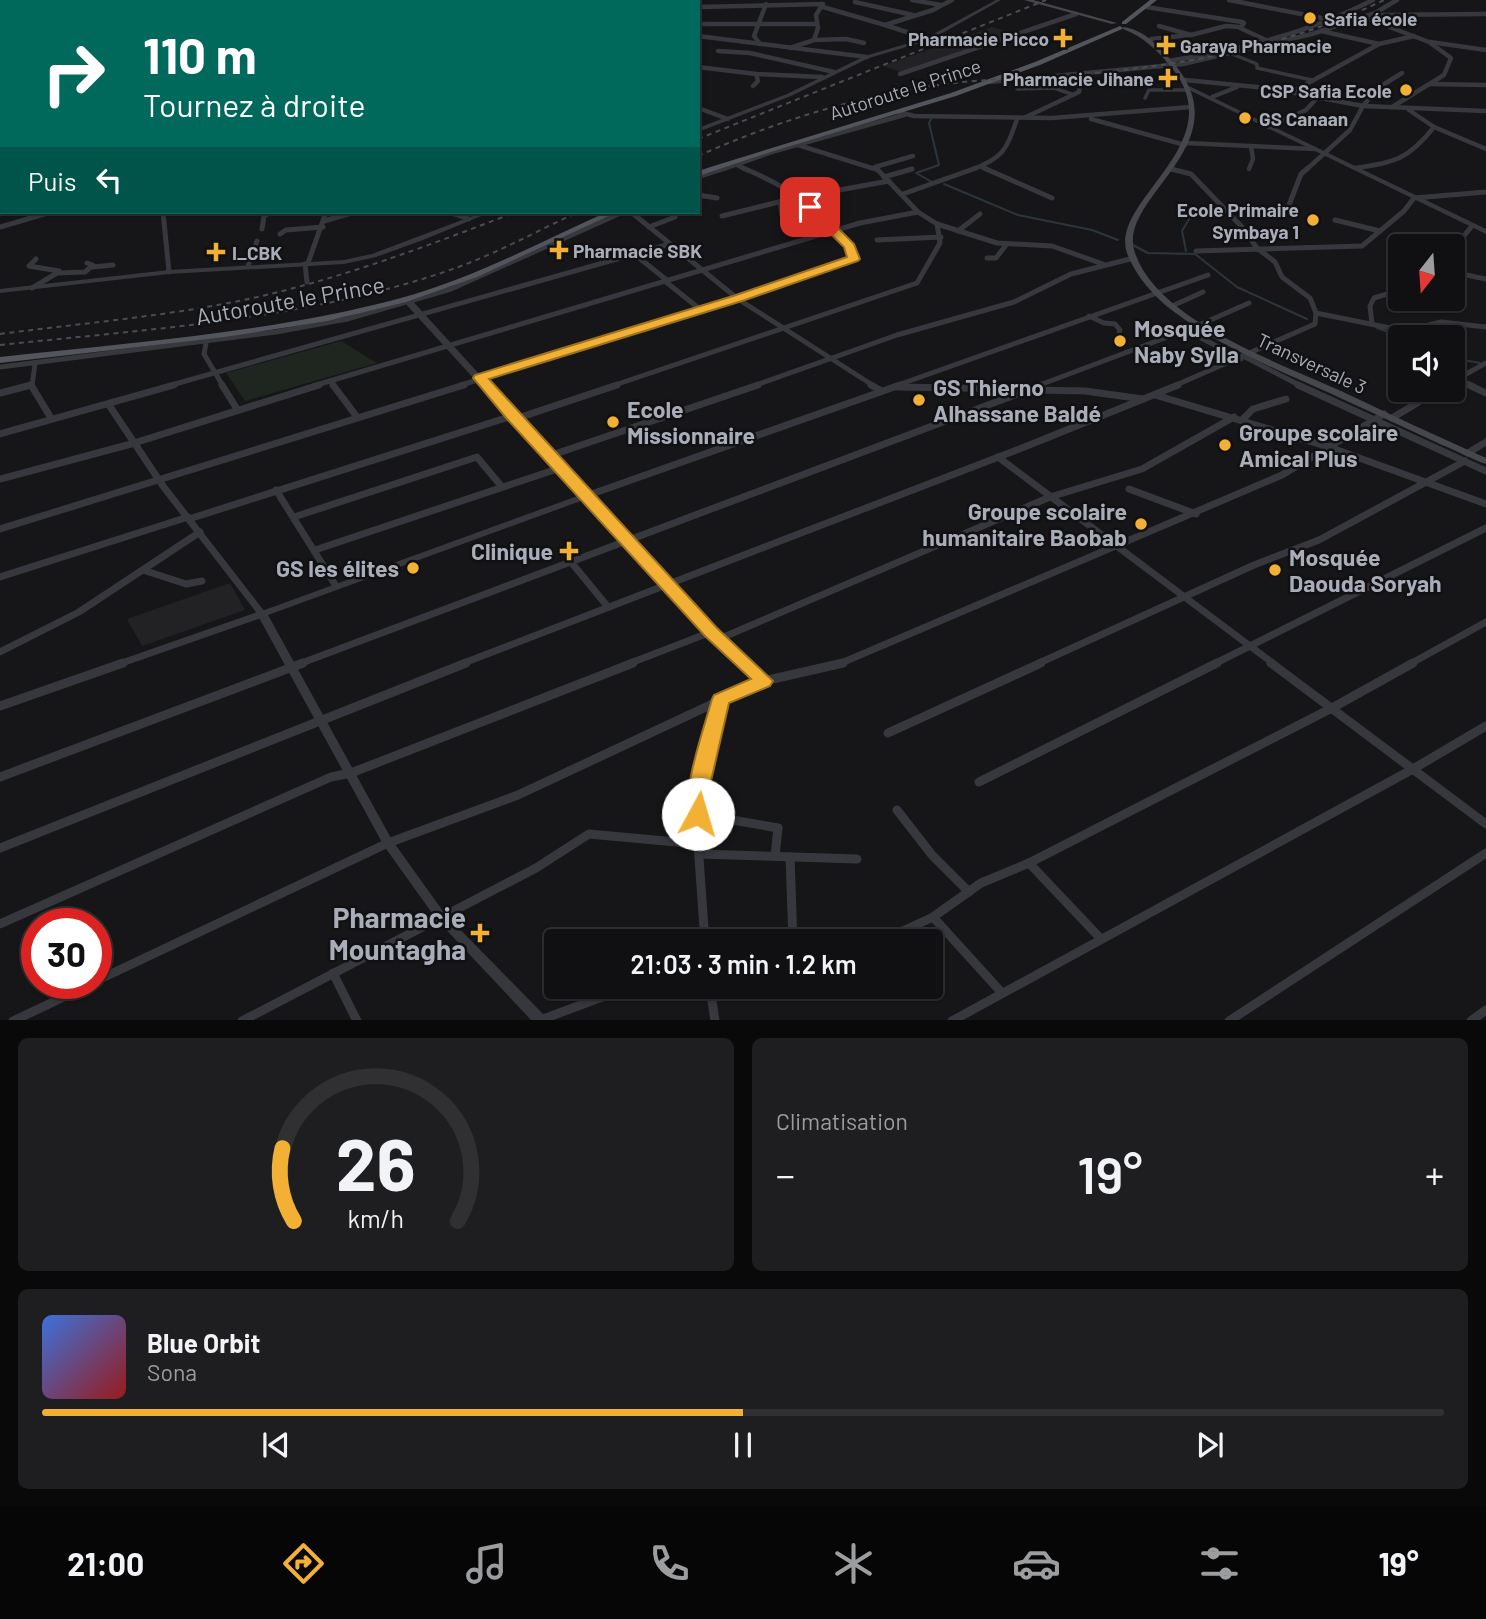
<!DOCTYPE html>
<html lang="fr">
<meta charset="utf-8">
<style>
:root{--surface:#101012;--page:#1e1e20;--text:#f1f3f6;--muted:#9c9d9f;--line:#303032;--accent:#f2b134}
body{margin:0;font-family:Barlow,sans-serif;background:var(--page);color:var(--text);height:100vh;display:flex;flex-direction:column;font-size:26px;white-space:nowrap}
*{box-sizing:border-box;margin:0}
p{font-size:23px;color:var(--muted)}
.icon{flex:none;width:38px;height:38px;fill:none;stroke:currentColor;stroke-width:2;stroke-linecap:round;stroke-linejoin:round}
.map{position:relative;height:1020px;overflow:hidden}
.panel{display:flex;flex-direction:column;gap:18px;padding:18px;background:#09090a;flex:1}
.panel>*{flex:none}
.guide{position:absolute;left:0px;top:0px;width:700px;height:214px;box-shadow:0 2px 5px #0004,0 0 0 2px var(--line);background:#00695c;color:#fff;overflow:hidden}
.needle{width:46px;rotate:197deg}
.controls{position:absolute;left:1388px;top:234px;display:grid;gap:14px}
.controls a{display:grid;place-items:center;width:77px;height:77px;border-radius:7px;background:var(--surface);box-shadow:0 2px 5px #0004,0 0 0 2px var(--line);font-size:35px}
.speed{position:absolute;left:21px;top:908px;display:flex;gap:14px;font-size:35px;font-weight:700;text-align:center}
.speed>*{display:grid;place-content:center;width:91px;height:91px;border-radius:50%;background:var(--surface);box-shadow:0 2px 5px #0004,0 0 0 2px var(--line);line-height:1}
.speed .limit{border:10px solid #d22;background:#fff;color:#111}
.pin{position:absolute;display:grid;place-items:center;width:60px;height:60px;color:#fff;margin:-30px;border-radius:14px;box-shadow:0 4px 10px #0006}
.me{position:absolute;width:77px;margin:-38px;rotate:6deg;stroke-linejoin:round;filter:drop-shadow(0 0 5px #0008)}
.turn{display:flex;align-items:center;gap:24px;height:147px;padding:0 28px;font-size:32px}
.turn .icon{width:91px;height:91px;stroke-width:2.5}
.turn b{display:block;font-size:49px;line-height:60px}
.then{display:flex;align-items:center;height:66px;padding:0 28px;background:#0003;gap:14px;font-size:26px}
.big{font-size:52px;font-weight:600;line-height:1.1}
.panel .tile{flex:1;display:flex;flex-direction:column;justify-content:center;gap:10px;min-width:0;padding:0 24px;border-radius:10px;background:var(--page)}
.panel .dial{align-items:center;gap:0}
.dial svg{height:182px;overflow:visible;fill:none;stroke:var(--line);stroke-width:7;stroke-linecap:round;text-anchor:middle}
.dial text{fill:var(--text);stroke:none}
.song{display:flex;align-items:center;gap:21px}
.cover{width:84px;height:84px;border-radius:10px;background:linear-gradient(135deg,hsl(220 70% 55%),hsl(0 70% 35%))}
.played{height:7px;border-radius:4px;background:linear-gradient(90deg,var(--accent) 50%,var(--line) 50%)}
.keys{display:flex;justify-content:space-around;direction:ltr}
.heat{display:flex;justify-content:space-between;align-items:center;font-size:38px;direction:ltr}
.panel .tiles{flex:1;display:grid;gap:18px;grid-template-columns:1fr 1fr}
.tile:last-child{grid-column:span 2}
.trip{position:absolute;left:544px;top:929px;width:399px;height:70px;border-radius:7px;background:var(--surface);box-shadow:0 2px 5px #0004,0 0 0 2px var(--line);font-weight:600;line-height:70px;text-align:center}
.menu{display:flex;height:112px;justify-content:space-around;align-items:center;background:#060607;color:var(--muted)}
.menu .icon{width:49px;height:49px}
.menu .active{color:var(--accent)}
.menu b{font-size:32px;color:var(--text)}
.map>svg:first-child{display:block}
.built{fill:#222225}
.green{fill:#1e261f}
.lines{fill:none;stroke-linecap:round;stroke-linejoin:round}
.stream{stroke:#2c353c;stroke-width:2}
.pedestrian{stroke:#37383d;stroke-width:3.5}
.minor-far3{stroke:#37383d;stroke-width:4.5}
.minor-far2{stroke:#37383d;stroke-width:5}
.minor-far1{stroke:#37383d;stroke-width:7}
.minor{stroke:#37383d;stroke-width:9}
.tertiary{fill:#37383d;fill-rule:evenodd}
.secondary{fill:#45474d;fill-rule:evenodd}
.primary{fill:#53555c;fill-rule:evenodd}
.rail{stroke:#4a4c52;stroke-width:2;stroke-dasharray:5 4.5;stroke-linecap:butt}
.route{fill:#f2b134;stroke:#9d7322;stroke-width:2}
.poi-dot{fill:#f2b134;stroke:#111113;stroke-width:2.5}
.labels{text-anchor:middle;dominant-baseline:central;stroke-width:5;stroke-linejoin:round;paint-order:stroke}
.far-poi-label{font-size:19px;font-weight:bold;fill:#a8adb8;stroke:#111113;text-anchor:start}
.far-street-label{font-size:19px;fill:#a8adb8;stroke:#111113}
.street-label{font-size:23px;fill:#a8adb8;stroke:#111113}
.poi-label{font-size:23px;font-weight:bold;fill:#a8adb8;stroke:#111113;text-anchor:start}
.near-poi-label{font-size:28px;font-weight:bold;fill:#a8adb8;stroke:#111113;text-anchor:end}
</style>
<div class="map">
<svg width="1486" height="1021" viewBox="0 0 1486 1021">
<rect width="100%" height="100%" fill="#161618"/>
<g class="built">
<path d="M992,27l21,6 -109,40 -21,-7z"/>
<path d="M230,583l15,27 -103,36 -15,-27z"/>
</g>
<path class="green" d="M341,341l36,22 -132,38 -19,-28z"/>
<g class="lines">
<g class="stream">
<path d="M931,119l-2,4 10,42 -23,8 16,9"/>
<path d="M944,184l74,31 74,15 26,10"/>
<path d="M1133,245l15,8 47,1 42,33 70,32"/>
<path d="M1186,251l-4,-20 10,-17"/>
<path d="M1377,328l29,10"/>
<path d="M1452,358l28,5"/>
</g>
<g class="pedestrian">
<path d="M1232,54l25,10v4l55,12"/>
<path d="M1017,89l37,-1 20,7"/>
<path d="M1145,98l4,-8h39"/>
</g>
<g class="minor-far3">
<path d="M81,0l2,2"/>
<path d="M148,0l3,2"/>
<path d="M449,0l6,2"/>
<path d="M912,0l29,5"/>
<path d="M1229,0l103,20"/>
<path d="M339,2l4,-2"/>
<path d="M411,2l10,-2"/>
<path d="M644,2l2,-2"/>
<path d="M855,2l58,13"/>
<path d="M698,7l125,-3 -7,11 2,13 -4,12 -24,8"/>
<path d="M823,7l62,18"/>
<path d="M1146,7l96,15 2,1 -4,5 28,13"/>
<path d="M1374,15l112,-1"/>
<path d="M1363,17l66,25 22,16 -7,17 -52,32"/>
<path d="M698,24h119"/>
<path d="M1321,31l58,13"/>
<path d="M1191,35l35,-9 13,1"/>
<path d="M698,36l169,21"/>
<path d="M928,39l-43,-14 48,-15 19,-10"/>
<path d="M1151,39l40,-4 -32,-9"/>
<path d="M814,40l32,-1 18,4"/>
<path d="M1430,42l56,8"/>
<path d="M760,44l-6,-8 12,-32"/>
<path d="M718,51l32,2 84,19"/>
<path d="M1168,61c72,-11 140,-28 205,-61"/>
<path d="M698,67l58,7 66,3"/>
<path d="M900,74l176,-60"/>
<path d="M1185,80l82,8 96,18 123,5"/>
<path d="M989,82l194,-18 129,-30 63,-21 22,-13"/>
<path d="M1431,84l55,1"/>
<path d="M753,86l5,-5 -2,-7"/>
<path d="M1292,92l87,-48 35,-8"/>
<path d="M1212,97l25,-10"/>
<path d="M698,108l30,11"/>
<path d="M1409,110l25,17 52,22"/>
<path d="M899,112l15,4 138,2 139,-11"/>
<path d="M1026,117l53,-25 2,-17"/>
<path d="M1091,119l94,26"/>
<path d="M1269,127l37,-17 12,-13"/>
<path d="M0,128l2,-2"/>
<path d="M1186,143l129,6"/>
<path d="M798,145l80,25"/>
<path d="M735,164l12,6"/>
<path d="M875,167l38,-11"/>
<path d="M982,167l6,3"/>
<path d="M1355,168c39,-5 54,-9 79,-41"/>
<path d="M1171,169l3,1"/>
<path d="M1249,169l4,-10 -2,-13"/>
<path d="M720,170l55,-19 129,-36"/>
<path d="M971,170c32,-12 35,-19 46,-51"/>
<path d="M1306,170l44,-40 13,-24 15,-18 24,-15"/>
</g>
<g class="minor-far2">
<path d="M876,168l42,44 19,12 60,19 55,3 51,18"/>
<path d="M984,168l68,30"/>
<path d="M1171,169l20,5 51,53 15,21 18,14 7,15 28,21 6,15 -1,11 -141,62"/>
<path d="M698,177l27,-9"/>
<path d="M884,177l28,-8"/>
<path d="M903,194l73,-26"/>
<path d="M698,195l19,3"/>
<path d="M780,202l2,14"/>
<path d="M1289,205l12,-31 7,-6"/>
<path d="M163,212l6,60"/>
<path d="M448,212l21,7"/>
<path d="M631,212l107,87 136,87"/>
<path d="M163,213l12,-1"/>
<path d="M722,216l73,-18 94,-17"/>
<path d="M1335,220l45,11"/>
<path d="M324,221l31,-9"/>
<path d="M0,227l51,-15"/>
<path d="M649,227l26,-10"/>
<path d="M262,229l2,-13 7,-4"/>
<path d="M958,231l22,-17"/>
<path d="M280,234l6,-4 37,-3"/>
<path d="M877,240l64,-3"/>
<path d="M1459,242l13,-16"/>
<path d="M1196,251l166,-5 42,-35 10,-13 72,-6"/>
<path d="M634,254l34,27"/>
<path d="M987,258h9l10,-13"/>
<path d="M36,259l-7,7 30,5"/>
<path d="M308,263l18,-51"/>
<path d="M305,264l2,18"/>
<path d="M248,266l9,-25"/>
<path d="M93,267l20,-2"/>
<path d="M1452,272l34,7"/>
<path d="M666,282l35,28"/>
<path d="M32,288l25,-15 28,-1 8,-7 -6,-2"/>
<path d="M1172,306l31,-14"/>
<path d="M1316,313l89,18 36,-9 45,5"/>
<path d="M1089,316l15,7 11,1 5,6 -1,3"/>
<path d="M1372,324l-2,-18 4,-8 26,-8"/>
<path d="M1199,325l50,-22"/>
<path d="M207,338l-3,16 19,32"/>
<path d="M1245,357l56,29"/>
<path d="M0,367l276,-35 71,-13 104,-30 172,-77"/>
<path d="M1458,379l15,7"/>
<path d="M331,382l3,4"/>
<path d="M1452,382l34,-19"/>
<path d="M26,386l5,-1"/>
<path d="M32,386l3,-22"/>
<path d="M168,386l502,-142"/>
<path d="M313,386l547,-163 58,-11"/>
<path d="M458,386l280,-87 116,-40c-17,-44 -70,-74 -111,-91"/>
<path d="M612,386l305,-103 23,-40 -3,-19"/>
<path d="M753,386l144,-51 117,-33 57,-28 63,-16"/>
<path d="M895,386l313,-111"/>
<path d="M1037,386l149,-56 55,29"/>
</g>
<g class="minor-far1">
<path d="M31,385l20,33"/>
<path d="M222,385l15,24"/>
<path d="M333,385l24,32"/>
<path d="M871,385l9,5"/>
<path d="M1298,385l188,86"/>
<path d="M1469,385l17,8"/>
<path d="M897,387l124,2"/>
<path d="M1033,390l52,1 58,8"/>
<path d="M0,393l31,-8"/>
<path d="M1155,395l174,52 157,57"/>
<path d="M109,405l54,81 99,128 -143,50"/>
<path d="M1392,418l47,-28"/>
<path d="M515,419l102,-34"/>
<path d="M1242,420l11,-11 33,-10"/>
<path d="M0,434l174,-49"/>
<path d="M1468,453l18,-11"/>
<path d="M549,456l209,-71"/>
<path d="M998,457l276,207"/>
<path d="M0,479l131,-35 188,-59"/>
<path d="M1129,489l67,25"/>
<path d="M276,490l60,96"/>
<path d="M294,517l183,-60 25,30"/>
<path d="M189,519l323,-103"/>
<path d="M0,529l464,-144"/>
<path d="M315,550l245,-82"/>
<path d="M571,562l37,45"/>
<path d="M143,570l43,14 16,-3"/>
<path d="M0,577l188,-60"/>
<path d="M719,639l331,-142 92,-28 92,-52"/>
<path d="M0,652l79,-40 121,-80"/>
<path d="M299,664l742,-279"/>
<path d="M461,664l566,-218 151,-61"/>
<path d="M628,664l83,-32"/>
<path d="M746,664l-35,-32 -125,-136 314,-111"/>
<path d="M839,664l443,-189 102,-61"/>
<path d="M1037,664l217,-99 65,-25 146,-79"/>
<path d="M1214,664l272,-136"/>
<path d="M1410,664l76,-42"/>
</g>
<g class="minor">
<path d="M744,663l20,18 79,-18"/>
<path d="M1271,663l215,161"/>
<path d="M0,706l123,-43"/>
<path d="M888,733l153,-70"/>
<path d="M0,777l303,-114"/>
<path d="M979,782l238,-119"/>
<path d="M897,810l35,45 37,37"/>
<path d="M698,814l80,14 -3,28"/>
<path d="M0,848l466,-185"/>
<path d="M699,854l158,5"/>
<path d="M790,857l3,85"/>
<path d="M1029,863l72,76"/>
<path d="M933,917l69,76"/>
<path d="M0,924l331,-147 20,-4 282,-110"/>
<path d="M705,942l-7,-98v-50l23,-94 43,-19"/>
<path d="M879,942l54,-25 48,-34 48,-20 303,-155 81,-45"/>
<path d="M333,973l24,48"/>
<path d="M96,981l292,-138 130,-48 203,-95"/>
<path d="M710,987l5,34"/>
<path d="M13,1021l78,-37"/>
<path d="M242,1021l294,-153 53,-34 109,10"/>
<path d="M538,1021l64,-24 42,-10"/>
<path d="M952,1021l461,-252 73,-43"/>
<path d="M1229,1021l257,-168"/>
<path d="M1471,1021l15,-11"/>
</g>
<g class="tertiary">
<path d="M235,0h12l-4,2h-14z"/>
<path d="M996,0h5l-71,40 -61,18 -78,38 -93,36v-4l89,-34 78,-38 61,-18z"/>
<rect x="0" y="30" width="2" height="3"/>
<path d="M1185,86h4l297,143v5l-301,-146z"/>
<path d="M483,212h8l-68,28 -47,17 -32,7 -175,10 -169,19v-4l169,-19 175,-10 28,-6z"/>
<path d="M403,297h6l181,199 -1,2 -321,117 124,225 53,74 101,103 1,4h-15l-95,-101 -53,-74 -127,-232 2,-2 321,-117 -177,-194z"/>
</g>
<g class="secondary">
<path d="M1024,0h9l84,23 -5,1z"/>
<path d="M1123,27c20,2 34,18 47,32 78,85 -55,137 -35,194 23,68 145,110 206,138 48,23 96,45 145,67v6c-15,-5 -29,-13 -44,-19 -30,-14 -60,-28 -91,-42 -59,-28 -126,-52 -178,-92 -19,-14 -38,-36 -46,-58 -18,-53 106,-109 45,-185 -14,-17 -28,-31 -49,-39z"/>
</g>
<g class="primary">
<path d="M1150,0h7l-31,24h-4v-2z"/>
<path d="M1120,26l3,2 -1,1 -82,36 -84,31 -182,55 -76,25v-5l22,-7 231,-71 84,-31z"/>
<path d="M607,212h10l-140,65 -71,25 -79,19 -102,16 -225,26v-6c134,-15 270,-24 401,-59 71,-19 139,-56 206,-86z"/>
</g>
<g class="rail">
<path d="M698,139l348,-139"/>
<path d="M698,156c79,-35 162,-61 248,-72 37,-5 74,-5 111,-8 113,-8 224,-26 327,-76"/>
<path d="M0,334c84,-11 170,-18 253,-36 90,-20 177,-53 263,-86"/>
<path d="M0,345c150,-16 303,-25 447,-74 45,-15 88,-39 131,-59"/>
</g>
</g>
<path class="route" d="M806,205h9l39,39 6,15 -2,2 -116,40 -253,78 228,249 56,53 -3,5 -41,17 -21,91v20l-3,5 -7,2 -7,-2c-12,-22 14,-94 21,-120l2,-4 37,-16 -46,-43 -198,-217 -34,-41 2,-3 258,-79 114,-39 -3,-10 -38,-37z"/>
<g class="poi-dot">
<circle cx="1310" cy="18" r="7"/>
<path d="M1059.5 27.5h7v7h7v7h-7v7h-7v-7h-7v-7h7z"/>
<path d="M1162.5 34.5h7v7h7v7h-7v7h-7v-7h-7v-7h7z"/>
<path d="M1164.5 67.5h7v7h7v7h-7v7h-7v-7h-7v-7h7z"/>
<circle cx="1406" cy="90" r="7"/>
<circle cx="1245" cy="118" r="7"/>
<circle cx="1313" cy="220" r="7"/>
<path d="M555.5 239.5h7v7h7v7h-7v7h-7v-7h-7v-7h7z"/>
<path d="M212.5 241.5h7v7h7v7h-7v7h-7v-7h-7v-7h7z"/>
<circle cx="1120" cy="341" r="7"/>
<circle cx="919" cy="400" r="7"/>
<circle cx="613" cy="422" r="7"/>
<circle cx="1225" cy="445" r="7"/>
<circle cx="1141" cy="524" r="7"/>
<path d="M565.5 540.5h7v7h7v7h-7v7h-7v-7h-7v-7h7z"/>
<circle cx="413" cy="568" r="7"/>
<circle cx="1275" cy="570" r="7"/>
<path d="M476.5 922.5h7v7h7v7h-7v7h-7v-7h-7v-7h7z"/>
</g>
<g class="labels">
<g class="far-poi-label">
<text x="1324" y="18">Safia école</text>
<text x="1049" y="38" text-anchor="end">Pharmacie Picco</text>
<text x="1180" y="45">Garaya Pharmacie</text>
<text x="1154" y="78" text-anchor="end">Pharmacie Jihane</text>
<text x="1392" y="90" text-anchor="end">CSP Safia Ecole</text>
<text x="1259" y="118">GS Canaan</text>
<text x="1299" y="209" text-anchor="end">Ecole Primaire<tspan x="1299" dy="22">Symbaya 1</tspan></text>
<text x="573" y="250">Pharmacie SBK</text>
<text x="232" y="252">I_CBK</text>
</g>
<g class="far-street-label">
<text transform="translate(905 89) rotate(-18)">Autoroute le Prince</text>
<text transform="translate(1312 363) rotate(25)">Transversale 3</text>
</g>
<g class="street-label">
<text transform="translate(290 300) rotate(-10)">Autoroute le Prince</text>
</g>
<g class="poi-label">
<text x="1134" y="328">Mosquée<tspan x="1134" dy="26">Naby Sylla</tspan></text>
<text x="933" y="387">GS Thierno<tspan x="933" dy="26">Alhassane Baldé</tspan></text>
<text x="627" y="409">Ecole<tspan x="627" dy="26">Missionnaire</tspan></text>
<text x="1239" y="432">Groupe scolaire<tspan x="1239" dy="26">Amical Plus</tspan></text>
<text x="1127" y="511" text-anchor="end">Groupe scolaire<tspan x="1127" dy="26">humanitaire Baobab</tspan></text>
<text x="553" y="551" text-anchor="end">Clinique</text>
<text x="1289" y="557">Mosquée<tspan x="1289" dy="26">Daouda Soryah</tspan></text>
<text x="399" y="568" text-anchor="end">GS les élites</text>
</g>
<g class="near-poi-label">
<text x="466" y="917">Pharmacie<tspan x="466" dy="32">Mountagha</tspan></text>
</g>
</g>
</svg>
<div class="controls">
<a><svg class="needle" viewBox="-14 -14 28 28"><path d="M0-13l5 13h-10z" fill="#e53935"/><path d="M0 13l5-13h-10z" fill="#9c9d9f"/></svg></a>
<a><svg class="icon" aria-label="sound" viewBox="0 0 24 24"><path d="M4 9h4l5-4v14l-5-4H4zM17 9q2 3 0 6"/></svg></a>
</div>
<div class="speed"><div class="limit">30</div></div>
<div class="pin" style="left:810px;top:207px;background:#d93025"><svg class="icon" aria-label="arrive" viewBox="0 0 24 24"><path d="M6 21V4h12l-3 4 3 4H6"/></svg></div>
<svg class="me" style="left:698px;top:814px" viewBox="-20 -20 40 40"><circle r="19" fill="#fff"/><path d="M0-13L10 11 0 6-10 11z" fill="#f2b134"/></svg>
<div class="trip">21:03 · 3 min · 1.2 km</div>
<div class="guide">
<div class="turn"><svg class="icon" aria-label="right" viewBox="0 0 24 24"><path d="M7 20v-9h11M14 6l5 5-5 5"/></svg><div><b>110 m</b>Tournez à droite</div></div>
<div class="then">Puis<svg class="icon" aria-label="left" viewBox="0 0 24 24"><path d="M17 20v-9H6M10 6l-5 5 5 5"/></svg></div>
</div>
</div>
<section class="panel">
<div class="tiles">
<div class="tile dial"><svg viewBox="0 0 100 80">
<path d="M14 69A42 42 0 1 1 86 69"/>
<path d="M14 69A42 42 0 0 1 9 37" stroke="#f2b134"/>
<text x="50" y="56" font-size="32" font-weight="700">26</text>
<text x="50" y="72" font-size="11">km/h</text>
</svg></div>
<div class="tile"><p>Climatisation</p>
<div class="heat"><a>−</a><b class="big">19°</b><a>+</a></div>
</div>
<div class="tile">
<div class="song"><i class="cover"></i><div><b>Blue Orbit</b><p>Sona</p></div></div>
<div class="played"></div>
<div class="keys"><svg class="icon" aria-label="previous" viewBox="0 0 24 24"><path d="M18 5L8 12l10 7zM5 5v14"/></svg><svg class="icon" aria-label="pause" viewBox="0 0 24 24"><path d="M8 5v14M16 5v14"/></svg><svg class="icon" aria-label="next" viewBox="0 0 24 24"><path d="M6 5l10 7-10 7zM19 5v14"/></svg></div>
</div>
</div>
</section>
<nav class="menu">
<b>21:00</b>
<svg class="icon active" aria-label="directions" viewBox="0 0 24 24"><path d="M12 3l9 9-9 9-9-9zM9 14v-3h6M13 9l2 2-2 2"/></svg>
<svg class="icon" aria-label="music" viewBox="0 0 24 24"><path d="M9 18V5l10-2v13"/><circle cx="6" cy="18" r="3"/><circle cx="16" cy="16" r="3"/></svg>
<svg class="icon" aria-label="phone" viewBox="0 0 24 24"><path d="M5 4h4l2 5-3 2q2 4 5 5l2-3 5 2v4C11 20 4 13 5 4z"/></svg>
<svg class="icon" aria-label="climate" viewBox="0 0 24 24"><path d="M12 3v18M4 7l16 10M4 17L20 7"/></svg>
<svg class="icon" aria-label="car" viewBox="0 0 24 24"><path d="M5 17H2v-5l4-1 3-4h7l3 4 3 1v5h-3M9 17h6M6 11h13"/><circle cx="7" cy="17" r="2"/><circle cx="17" cy="17" r="2"/></svg>
<svg class="icon" aria-label="filters" viewBox="0 0 24 24"><path d="M4 7h16M4 17h16"/><circle cx="9" cy="7" r="2"/><circle cx="15" cy="17" r="2"/></svg>
<b>19°</b>
</nav>
